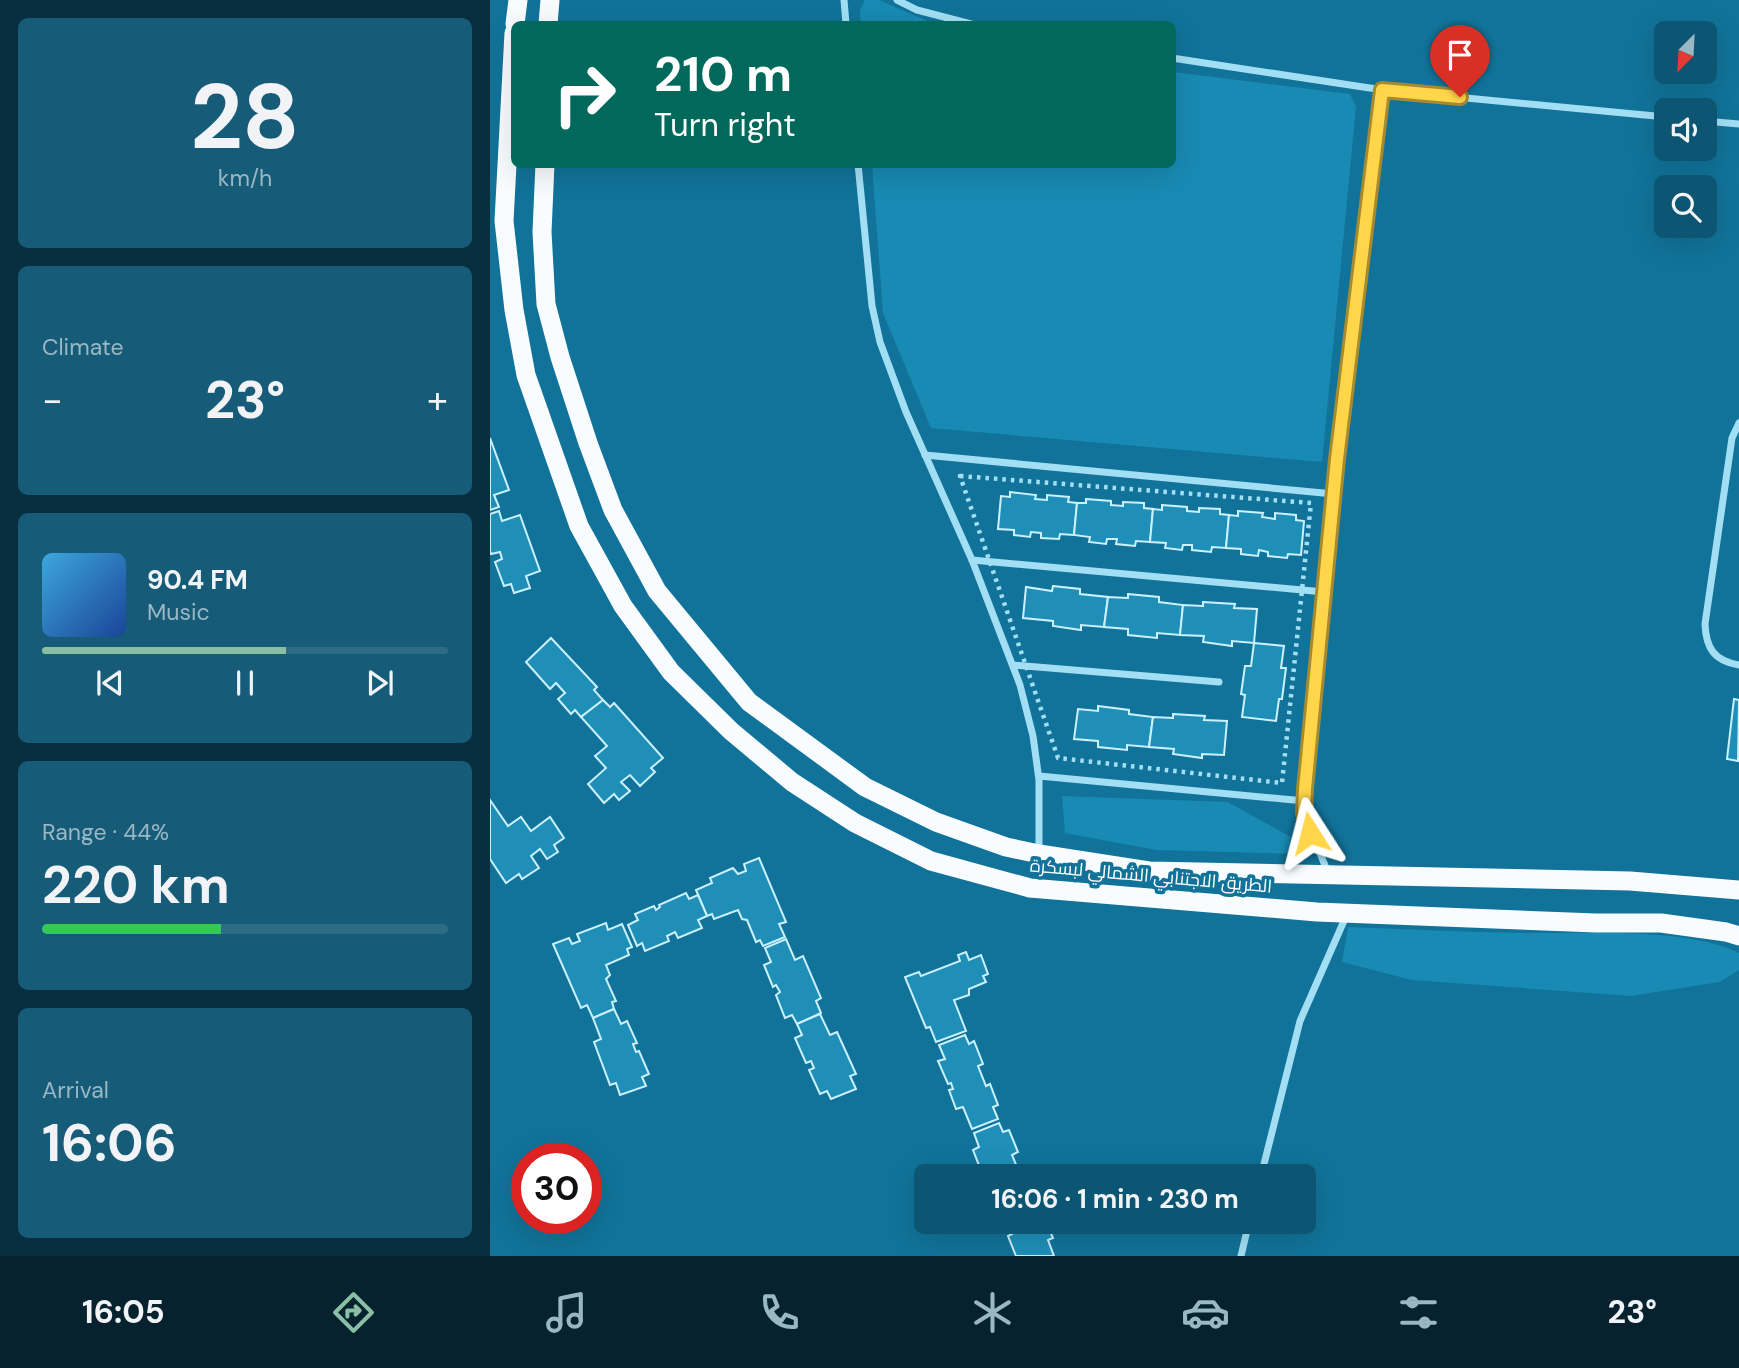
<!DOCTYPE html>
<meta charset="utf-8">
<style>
:root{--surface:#0d5673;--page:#165c78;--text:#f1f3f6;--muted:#9ab7c4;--line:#2d6c85;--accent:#8abfa5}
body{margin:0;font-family:"DM Sans",Cairo,sans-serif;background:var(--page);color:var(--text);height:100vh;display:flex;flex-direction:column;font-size:26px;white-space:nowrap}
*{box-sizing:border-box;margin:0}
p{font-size:23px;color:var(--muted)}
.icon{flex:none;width:38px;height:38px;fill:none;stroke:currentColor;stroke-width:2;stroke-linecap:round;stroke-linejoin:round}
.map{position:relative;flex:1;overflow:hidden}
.sheet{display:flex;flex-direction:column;gap:18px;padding:18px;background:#072f3f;width:490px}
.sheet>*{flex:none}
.top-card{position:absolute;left:21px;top:21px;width:665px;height:147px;border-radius:10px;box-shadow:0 7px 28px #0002;background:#00695c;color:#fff;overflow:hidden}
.needle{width:46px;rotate:204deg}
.tools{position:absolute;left:1164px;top:21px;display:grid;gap:14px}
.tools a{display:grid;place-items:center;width:63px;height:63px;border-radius:10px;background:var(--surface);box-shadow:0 7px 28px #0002;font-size:35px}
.speed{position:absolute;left:21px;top:1143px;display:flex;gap:14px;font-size:35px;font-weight:700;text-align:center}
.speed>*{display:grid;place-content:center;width:91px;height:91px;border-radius:50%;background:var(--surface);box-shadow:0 7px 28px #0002;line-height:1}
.speed .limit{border:10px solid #d22;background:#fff;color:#111}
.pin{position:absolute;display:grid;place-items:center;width:60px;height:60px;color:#fff;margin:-72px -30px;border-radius:50% 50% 50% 0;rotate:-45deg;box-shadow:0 0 7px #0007}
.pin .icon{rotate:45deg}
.me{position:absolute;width:77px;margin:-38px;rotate:351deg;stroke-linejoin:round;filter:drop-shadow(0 0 5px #0008)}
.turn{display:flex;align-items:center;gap:24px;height:147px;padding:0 28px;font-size:32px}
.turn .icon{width:91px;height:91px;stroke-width:2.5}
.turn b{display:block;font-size:49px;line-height:60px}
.big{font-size:52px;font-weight:700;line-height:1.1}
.sheet .tile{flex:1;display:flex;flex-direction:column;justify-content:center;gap:10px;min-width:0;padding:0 24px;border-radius:10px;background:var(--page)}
.sheet .dial{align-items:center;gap:0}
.dial b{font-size:91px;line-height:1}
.song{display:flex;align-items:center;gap:21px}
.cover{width:84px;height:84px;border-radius:10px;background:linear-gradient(135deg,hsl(200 70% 55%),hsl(220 70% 35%))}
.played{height:7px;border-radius:4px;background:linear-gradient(90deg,var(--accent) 60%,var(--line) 60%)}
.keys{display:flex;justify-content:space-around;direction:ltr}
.heat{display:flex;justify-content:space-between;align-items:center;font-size:38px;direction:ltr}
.charge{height:10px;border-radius:5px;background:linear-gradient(90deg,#34c759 44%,var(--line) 0)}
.trip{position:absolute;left:424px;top:1164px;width:402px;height:70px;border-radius:10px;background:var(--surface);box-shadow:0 7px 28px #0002;font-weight:700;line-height:70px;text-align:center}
.menu{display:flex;height:112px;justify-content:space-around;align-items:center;background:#05222e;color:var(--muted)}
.menu .icon{width:49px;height:49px}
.menu .active{color:var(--accent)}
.menu b{font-size:32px;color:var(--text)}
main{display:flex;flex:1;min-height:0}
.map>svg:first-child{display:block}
.green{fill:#188ab3}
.building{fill:#1f8fb8;stroke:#cbf1fe;stroke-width:2}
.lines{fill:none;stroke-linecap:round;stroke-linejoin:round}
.path{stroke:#a3dff4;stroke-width:4.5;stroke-dasharray:3.5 5;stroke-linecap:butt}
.minor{stroke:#a3dff4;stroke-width:7}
.trunk{stroke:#f8fcff;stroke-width:19}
.route-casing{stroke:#a68a30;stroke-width:18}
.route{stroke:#ffd54a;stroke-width:12}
.labels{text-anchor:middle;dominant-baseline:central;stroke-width:7;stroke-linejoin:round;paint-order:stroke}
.street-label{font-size:18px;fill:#fff;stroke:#117399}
</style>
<main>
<section class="sheet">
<div class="tile dial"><b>28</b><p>km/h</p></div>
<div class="tile"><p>Climate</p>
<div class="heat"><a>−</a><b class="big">23°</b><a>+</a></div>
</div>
<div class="tile">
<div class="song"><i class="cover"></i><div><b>90.4 FM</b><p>Music</p></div></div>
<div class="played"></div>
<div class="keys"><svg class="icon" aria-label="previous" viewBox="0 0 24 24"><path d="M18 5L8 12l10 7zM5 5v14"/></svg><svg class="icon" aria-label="pause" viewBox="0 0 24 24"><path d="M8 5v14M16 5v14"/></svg><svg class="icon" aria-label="next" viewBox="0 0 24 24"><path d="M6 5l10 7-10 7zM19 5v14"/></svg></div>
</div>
<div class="tile"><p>Range · 44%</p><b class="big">220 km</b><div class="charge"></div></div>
<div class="tile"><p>Arrival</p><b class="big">16:06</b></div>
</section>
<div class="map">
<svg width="1249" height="1256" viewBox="0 0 1249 1256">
<rect width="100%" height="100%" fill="#117399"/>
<g class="green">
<path d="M375,0h14l55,24h-73l-1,-14z"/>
<path d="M683,72l177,22 6,13 -34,355 -391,-34 -48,-115 -11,-148 300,-1z"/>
<path d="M572,796l166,6 77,43 -5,9 -144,-4 -91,-17z"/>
<path d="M858,927c58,2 117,5 175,6 61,1 163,-6 216,20v17l-19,12 -89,14 -219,-16 -70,-18z"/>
</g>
<g class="building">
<path d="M0,438l19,52 -15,5 5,12 -9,3z"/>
<path d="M520,492l26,3 -1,4 12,1v-5l22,2 -1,5 9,1 -3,32 -14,-1 -1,5 -18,-1v-5l-10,-1 -1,5 -16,-2v-5l-16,-1 3,-33 9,1z"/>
<path d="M596,499l25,2v4l12,1v-4l21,1v5l9,1 -3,33 -14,-1 -1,5 -19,-2 1,-5h-10l-1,5 -17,-2 1,-5 -16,-2 3,-32h9z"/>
<path d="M672,505l25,2v4l12,1v-4l21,1v5l9,1 -3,33 -14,-1 -1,5 -19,-2v-5h-9l-1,5 -17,-2 1,-5 -16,-1 3,-33 9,1z"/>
<path d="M9,511l3,10 18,-6 20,56 -14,5 4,12 -16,5 -3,-9 -7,2 -9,-24 7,-3 -2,-7 -9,2 -1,-3v-37z"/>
<path d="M748,511l25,2 -1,4 13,2v-6l21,2v5l8,1 -3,34 -13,-1 -1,4 -19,-2v-4l-9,-2 -1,6 -17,-2v-5l-15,-1 3,-33 9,1z"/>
<path d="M563,586l27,3v5l28,3 -4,30 -23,-2v5l-28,-4v-5l-30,-3 3,-31 26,4z"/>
<path d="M638,594l31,3v5l24,3 -3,30 -23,-2v5l-29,-3v-6l-24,-2 4,-30 20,1z"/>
<path d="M713,602l32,2 -1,4 23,1 -3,34 -22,-2v5l-29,-4 1,-6 -24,-1 3,-30 20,1z"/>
<path d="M61,638l46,49 -3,3 9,10 -22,17 -6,-7 -4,4 -13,-15 7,-6 -9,-10 -6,6 -24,-27z"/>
<path d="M764,643l30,3 -3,22h5l-4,31h-3l-3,22 -34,-4 3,-22 -4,-1 4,-28h6z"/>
<path d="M1244,699l5,1 -1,61 -11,-2z"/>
<path d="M113,700l7,7 4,-4 49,55 -12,10 4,4 -15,14 -10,-11 -9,7 9,9 -11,9 -5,-6 -10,9 -16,-19 18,-16 -11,-12 12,-10 -26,-29z"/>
<path d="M608,706l31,4v4l24,3 -4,30 -22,-2v5l-29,-3v-6l-24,-2 4,-30 20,2z"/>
<path d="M683,714l32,2 -1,4 23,1 -3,34 -22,-1v4l-29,-4 1,-5 -25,-2 4,-30 20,1z"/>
<path d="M0,800l18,26 13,-9 10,14 19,-14 14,21 -10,7 4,7 -11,7 -7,-10 -9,7 8,12 -17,11 -3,-5 -13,9 -16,-24z"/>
<path d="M269,858l27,64 -7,2 6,13 -22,9 -3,-6 -4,2 -9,-22 -5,-1 -4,-9 -24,9 -2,-5 -5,2 -11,-26 16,-7 -2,-5 23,-10 5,6 8,-3 -2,-7z"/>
<path d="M196,893l3,6 9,-4 9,21 -9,4 4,8 -24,10 -3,-6 -8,4 2,5 -24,10 -3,-8 -5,3 -9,-21 10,-5 -3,-6 19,-8 2,4 4,-3 -1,-2z"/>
<path d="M116,923l2,7 14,-6 10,23 -5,2 2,6 -23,10 4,10 -4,4 10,22 -4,1 2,7 -21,9 -6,-13 -6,3 -28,-64 16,-6 3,6 8,-3 -3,-7z"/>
<path d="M296,939l9,21 8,-4 18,42 -5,3 5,12 -24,11 -5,-9 -7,3 -9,-23 4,-3 -4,-7 -3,2 -9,-22 7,-3 -6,-14z"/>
<path d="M476,952l3,8 12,-5 7,19 -5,2 3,6 -17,7v6l-15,5 12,31 -30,11 -6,-15 -4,1 -21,-51 14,-5 2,4 39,-15 -2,-6z"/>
<path d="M124,1009l7,15 6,-3 10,22 -4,1 3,8 3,-1 10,23 -7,3 4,9 -26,9 -4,-12 -6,2 -16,-43 7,-3 -8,-21z"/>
<path d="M330,1014l10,21 7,-3 19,42 -6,2 6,13 -25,10 -4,-8 -7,3 -11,-24 5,-2 -3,-7 -5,2 -11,-25 7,-3 -5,-11z"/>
<path d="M475,1035l4,9 5,-3 9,23 -5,2 8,20 4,-2 8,21 -5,2 5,12 -26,10 -9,-22 -7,2 -7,-19 4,-1 -2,-6 -3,1 -10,-23 7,-2 -6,-14z"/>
<path d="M509,1123l4,9 6,-2 9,22 -6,3 8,19 4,-1 2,3h-39l-2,-4 -3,1 -9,-23 6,-3 -5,-14z"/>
<path d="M520,1222h36l7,16 -5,2 6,16h-38l-8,-20 6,-3z"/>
</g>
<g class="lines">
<path class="path" d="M470,476l351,27 -29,280 -224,-25z"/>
<g class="minor">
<path d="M354,0l2,24"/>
<path d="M407,0l20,10 54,14"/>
<path d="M682,58l211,32 283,27"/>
<path d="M1214,121l35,3"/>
<path d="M368,164l14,142 8,36 26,70 66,148 48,125 13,51 6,44v74"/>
<path d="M1249,423l-7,15 -27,186c1,24 9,37 34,41"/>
<path d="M435,455l409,39"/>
<path d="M482,560l352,32"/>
<path d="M523,665l206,17"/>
<path d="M549,776l266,25"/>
<path d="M838,873l-24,-60 1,-24 32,-330 46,-369"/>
<path d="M771,1176l39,-155 47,-107"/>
<path d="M751,1256l8,-34"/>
</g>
<g class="trunk">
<path d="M25,24l3,-24"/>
<path d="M58,24l2,-24"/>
<path d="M24,33l-10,188 10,89 12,65 53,151 44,80 48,66 60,59 61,51 63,41 76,38 99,27 287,24 279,11h65l65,9 13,4"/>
<path d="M55,164l-3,68 4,72 14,53 28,86 25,67 44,81 92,111 116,85 71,35 70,25 33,7 110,17 481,10 109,9"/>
</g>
</g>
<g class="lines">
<defs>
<path id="route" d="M820,833l-6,-20 1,-24 32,-330 45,-369 78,7"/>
</defs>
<use href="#route" class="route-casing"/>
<use href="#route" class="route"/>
</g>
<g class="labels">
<g class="street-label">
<text transform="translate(661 876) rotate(5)">الطريق الاجتنابي الشمالي لبسكرة</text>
</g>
</g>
</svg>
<div class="tools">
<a><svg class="needle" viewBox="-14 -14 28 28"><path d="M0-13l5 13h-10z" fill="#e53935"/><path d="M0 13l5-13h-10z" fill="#9ab7c4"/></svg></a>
<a><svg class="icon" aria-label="sound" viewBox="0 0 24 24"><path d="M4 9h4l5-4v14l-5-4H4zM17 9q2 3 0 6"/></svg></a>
<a><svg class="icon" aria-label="search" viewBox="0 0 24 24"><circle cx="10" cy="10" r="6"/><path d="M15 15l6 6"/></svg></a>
</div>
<div class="speed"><div class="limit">30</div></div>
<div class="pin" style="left:970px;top:97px;background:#d93025"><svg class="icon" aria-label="arrive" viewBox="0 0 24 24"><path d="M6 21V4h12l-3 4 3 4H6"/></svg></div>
<svg class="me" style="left:820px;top:833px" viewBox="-20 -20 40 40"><path d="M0-17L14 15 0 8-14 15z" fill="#ffd54a" stroke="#fff" stroke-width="4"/></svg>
<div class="trip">16:06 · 1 min · 230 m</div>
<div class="top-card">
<div class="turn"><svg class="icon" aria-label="right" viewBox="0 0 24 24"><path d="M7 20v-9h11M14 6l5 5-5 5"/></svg><div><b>210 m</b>Turn right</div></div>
</div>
</div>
</main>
<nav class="menu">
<b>16:05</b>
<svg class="icon active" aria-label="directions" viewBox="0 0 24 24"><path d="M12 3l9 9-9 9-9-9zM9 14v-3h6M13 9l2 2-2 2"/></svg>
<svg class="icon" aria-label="music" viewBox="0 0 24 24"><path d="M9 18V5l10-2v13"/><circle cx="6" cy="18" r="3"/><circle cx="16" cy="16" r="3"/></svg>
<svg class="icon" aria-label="phone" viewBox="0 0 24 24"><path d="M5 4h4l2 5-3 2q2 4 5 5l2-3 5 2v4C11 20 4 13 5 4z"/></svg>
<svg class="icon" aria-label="climate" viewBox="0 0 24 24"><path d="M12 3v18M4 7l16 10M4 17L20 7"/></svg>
<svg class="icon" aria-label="car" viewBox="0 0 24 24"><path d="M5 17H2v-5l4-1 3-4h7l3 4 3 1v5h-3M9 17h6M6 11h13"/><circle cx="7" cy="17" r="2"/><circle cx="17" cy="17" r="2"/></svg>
<svg class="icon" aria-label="filters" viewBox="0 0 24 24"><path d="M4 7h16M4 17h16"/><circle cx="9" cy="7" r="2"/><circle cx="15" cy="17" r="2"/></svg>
<b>23°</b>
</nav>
